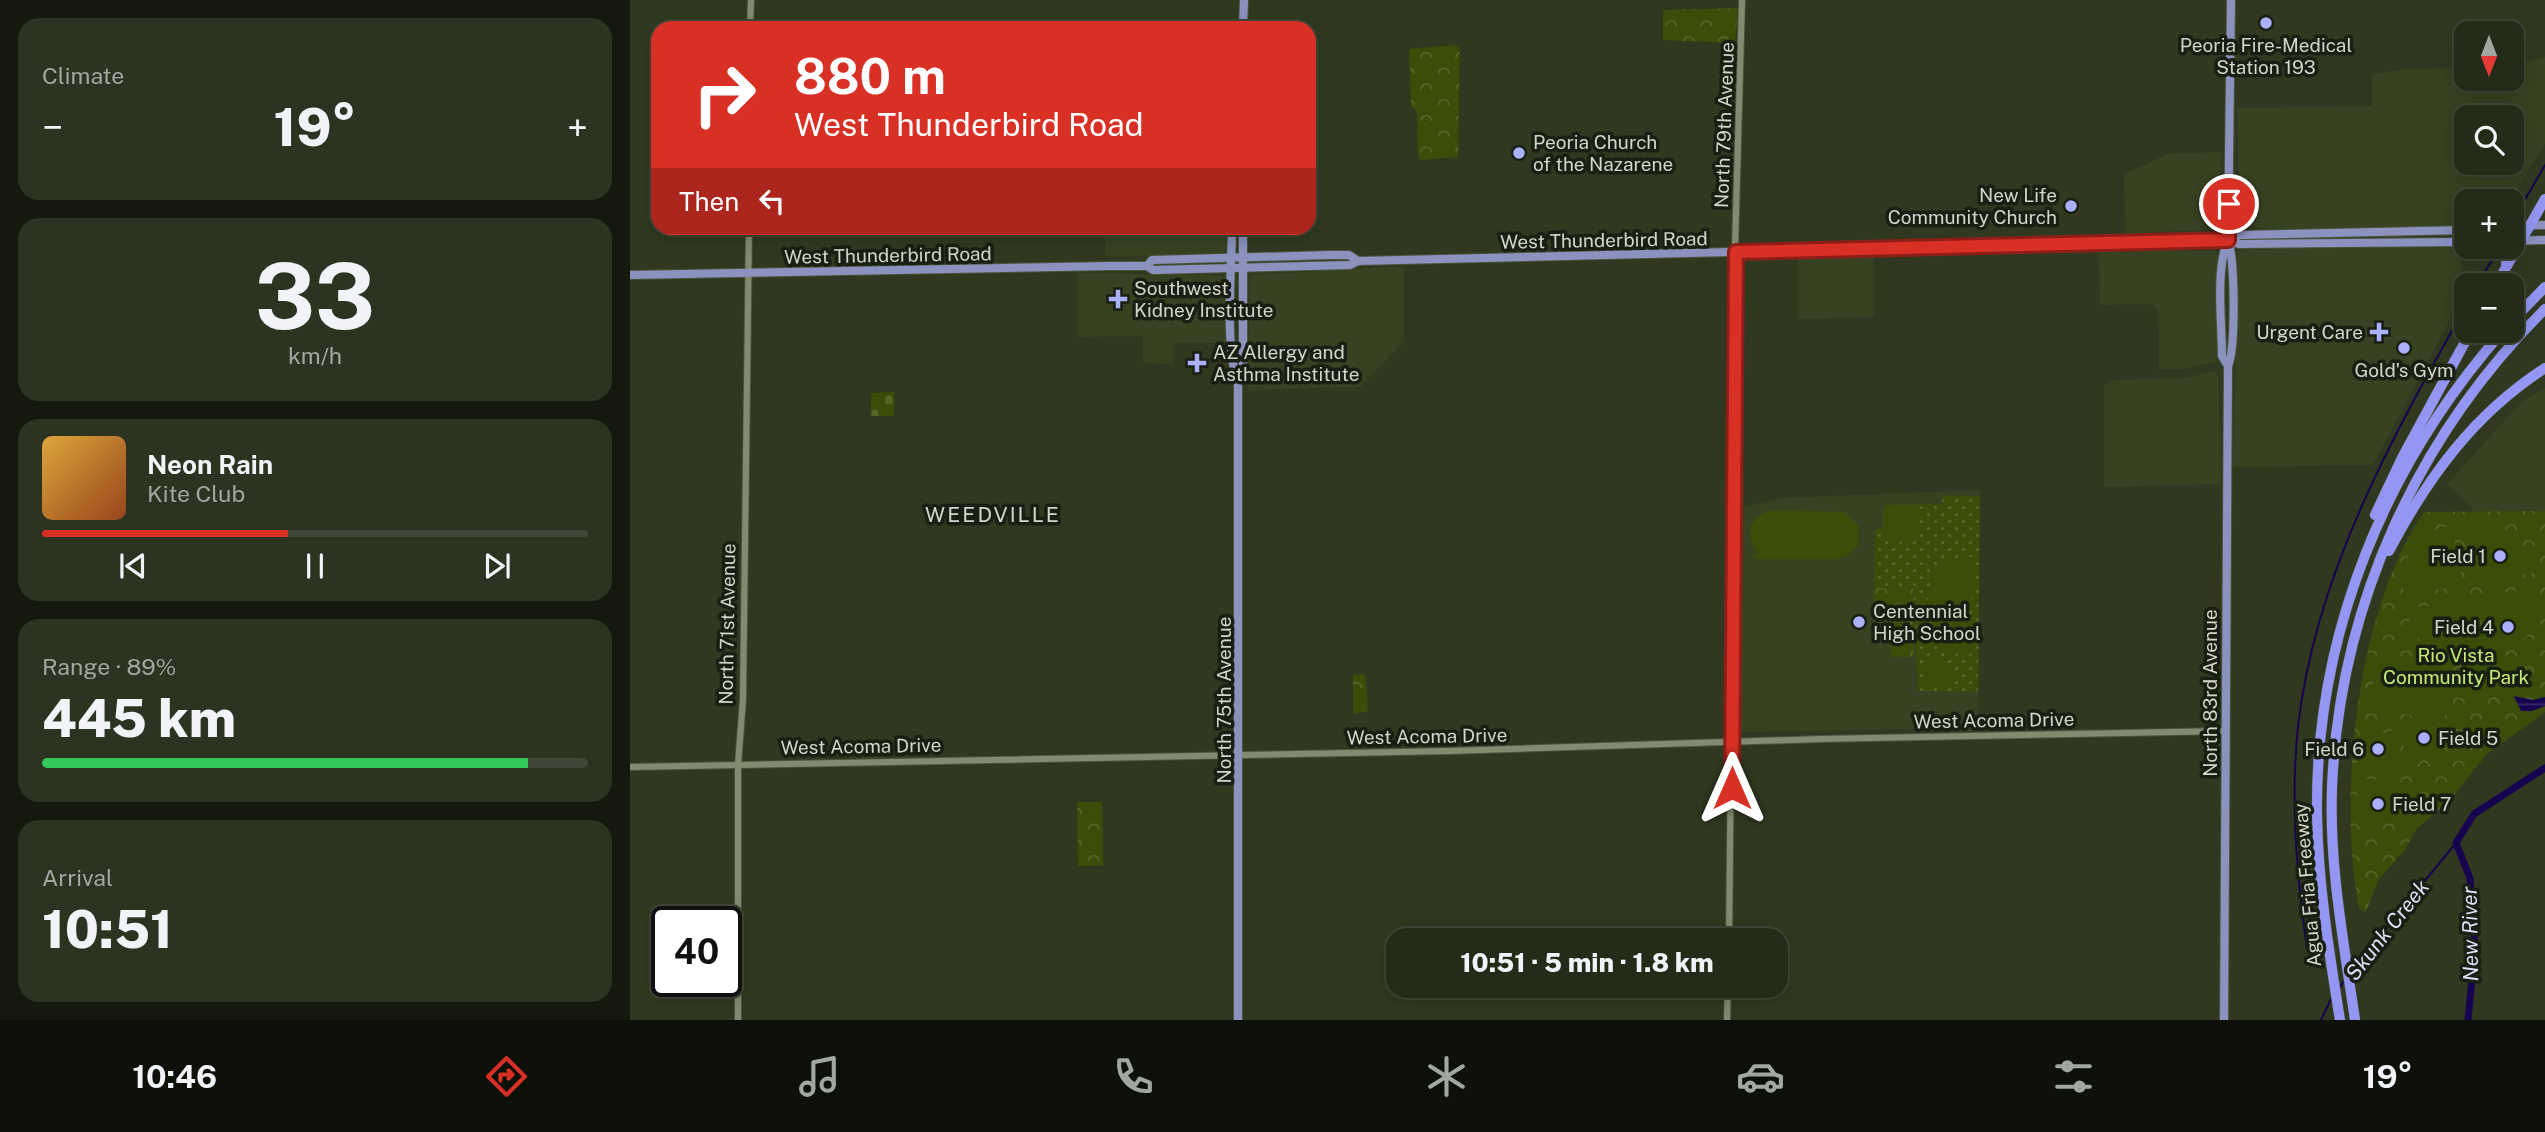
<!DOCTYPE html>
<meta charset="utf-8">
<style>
:root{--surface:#242b18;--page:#2c3321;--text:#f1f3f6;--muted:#a3a7a2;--line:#414737;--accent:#d93025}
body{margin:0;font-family:"Public Sans",sans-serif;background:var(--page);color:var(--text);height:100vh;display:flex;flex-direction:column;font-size:26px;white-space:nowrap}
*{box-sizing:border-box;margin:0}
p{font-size:23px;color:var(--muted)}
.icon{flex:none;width:38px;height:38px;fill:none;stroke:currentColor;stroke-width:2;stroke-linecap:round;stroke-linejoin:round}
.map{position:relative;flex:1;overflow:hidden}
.details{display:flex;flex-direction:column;gap:18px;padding:18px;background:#14180d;width:630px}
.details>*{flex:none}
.banner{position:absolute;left:21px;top:21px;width:665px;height:214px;border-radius:21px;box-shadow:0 4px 18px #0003,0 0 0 2px var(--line);background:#d93025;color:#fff;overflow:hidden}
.needle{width:46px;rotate:180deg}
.buttons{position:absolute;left:1824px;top:21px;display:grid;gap:14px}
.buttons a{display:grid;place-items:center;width:70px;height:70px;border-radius:14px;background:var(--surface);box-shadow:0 4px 18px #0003,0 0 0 2px var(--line);font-size:35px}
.speed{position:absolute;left:21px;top:906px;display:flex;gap:14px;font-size:35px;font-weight:700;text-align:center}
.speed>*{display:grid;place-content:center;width:91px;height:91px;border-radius:50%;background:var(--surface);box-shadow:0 4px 18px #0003,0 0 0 2px var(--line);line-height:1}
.speed .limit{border:4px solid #111;border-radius:10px;background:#fff;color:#111}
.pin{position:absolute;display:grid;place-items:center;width:60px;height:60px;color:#fff;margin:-30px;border:4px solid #fff;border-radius:50%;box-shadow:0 2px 7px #0007}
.me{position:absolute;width:77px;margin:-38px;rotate:0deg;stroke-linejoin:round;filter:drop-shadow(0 0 5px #0008)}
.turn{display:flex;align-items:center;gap:24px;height:147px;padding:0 28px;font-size:32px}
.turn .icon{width:91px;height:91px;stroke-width:2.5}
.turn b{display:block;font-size:49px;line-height:60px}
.then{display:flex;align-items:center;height:66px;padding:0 28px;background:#0003;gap:14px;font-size:26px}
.big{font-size:52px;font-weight:800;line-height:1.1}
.details .widget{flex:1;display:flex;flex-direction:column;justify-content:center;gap:10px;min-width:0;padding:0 24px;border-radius:21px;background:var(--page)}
.details .dial{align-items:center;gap:0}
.dial b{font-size:91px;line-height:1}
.song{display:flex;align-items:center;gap:21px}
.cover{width:84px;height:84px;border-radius:10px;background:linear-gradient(135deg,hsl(40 70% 55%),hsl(20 70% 35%))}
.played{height:7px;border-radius:4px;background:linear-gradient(90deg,var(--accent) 45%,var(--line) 45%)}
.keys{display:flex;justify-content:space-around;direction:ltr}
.heat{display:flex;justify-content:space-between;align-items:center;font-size:38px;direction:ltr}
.charge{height:10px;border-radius:5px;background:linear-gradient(90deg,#34c759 89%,var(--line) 0)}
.trip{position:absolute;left:756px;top:928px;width:402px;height:70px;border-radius:21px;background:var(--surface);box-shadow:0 4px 18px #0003,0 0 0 2px var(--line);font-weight:800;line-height:70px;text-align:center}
.tabs{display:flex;height:112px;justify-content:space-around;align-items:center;background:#0e110a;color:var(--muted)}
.tabs .icon{width:49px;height:49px}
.tabs .on{color:var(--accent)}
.tabs b{font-size:32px;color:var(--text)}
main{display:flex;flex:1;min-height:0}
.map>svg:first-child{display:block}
.built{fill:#374222;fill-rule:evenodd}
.grass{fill:url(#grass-dots)}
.cemetery{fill:url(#cemetery-stones)}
.park{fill:url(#park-crowns)}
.garden{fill:#3a4d09}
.water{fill:url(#water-rules)}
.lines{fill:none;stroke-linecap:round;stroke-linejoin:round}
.stream{stroke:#160450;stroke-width:2}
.river{stroke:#160450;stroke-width:7}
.minor-casing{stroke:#4c533e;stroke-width:8}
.major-casing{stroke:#4c533e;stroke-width:10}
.highway-casing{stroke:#4c533e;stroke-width:11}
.minor{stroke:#808b6f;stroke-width:6}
.major{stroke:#8b92be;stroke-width:8}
.highway{stroke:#9397f3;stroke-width:10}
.route-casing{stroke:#8d1f18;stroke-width:18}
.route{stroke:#d93025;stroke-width:12}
.poi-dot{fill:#aab0fb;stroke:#1a1f13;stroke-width:2.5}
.labels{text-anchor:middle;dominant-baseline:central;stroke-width:7;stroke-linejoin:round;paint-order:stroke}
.poi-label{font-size:19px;fill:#d1d7c8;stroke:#1a1f13;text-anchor:start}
.street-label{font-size:19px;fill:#d1d7c8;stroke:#1a1f13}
.park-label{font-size:19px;fill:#c5ed76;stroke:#1a1f13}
.neighbourhood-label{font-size:21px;letter-spacing:2px;fill:#d1d7c8;stroke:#1a1f13}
.water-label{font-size:21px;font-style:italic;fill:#dddff6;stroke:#1a1f13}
</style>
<main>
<section class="details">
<div class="widget"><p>Climate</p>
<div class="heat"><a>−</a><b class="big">19°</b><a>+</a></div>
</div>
<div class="widget dial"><b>33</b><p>km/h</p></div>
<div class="widget">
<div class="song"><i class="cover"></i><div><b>Neon Rain</b><p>Kite Club</p></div></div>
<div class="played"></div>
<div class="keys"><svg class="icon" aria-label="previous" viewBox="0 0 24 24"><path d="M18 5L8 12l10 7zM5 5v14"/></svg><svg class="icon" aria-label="pause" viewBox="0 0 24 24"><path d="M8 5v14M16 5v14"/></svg><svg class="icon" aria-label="next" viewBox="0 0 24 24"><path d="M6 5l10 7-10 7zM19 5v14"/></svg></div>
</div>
<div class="widget"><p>Range · 89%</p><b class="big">445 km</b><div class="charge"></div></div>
<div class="widget"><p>Arrival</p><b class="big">10:51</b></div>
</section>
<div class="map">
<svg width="1915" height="1020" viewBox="0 0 1915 1020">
<defs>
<pattern id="grass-dots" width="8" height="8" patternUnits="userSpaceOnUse" patternTransform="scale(1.75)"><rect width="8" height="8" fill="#3a4d09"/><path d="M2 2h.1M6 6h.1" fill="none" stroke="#55662b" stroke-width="1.8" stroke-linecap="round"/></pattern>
<pattern id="cemetery-stones" width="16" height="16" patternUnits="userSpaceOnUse" patternTransform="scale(1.75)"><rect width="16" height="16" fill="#3a4d09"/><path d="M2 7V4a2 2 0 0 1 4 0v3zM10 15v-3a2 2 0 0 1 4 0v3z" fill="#55662b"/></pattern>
<pattern id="park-crowns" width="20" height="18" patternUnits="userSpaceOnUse" patternTransform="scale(1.75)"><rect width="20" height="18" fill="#3a4d09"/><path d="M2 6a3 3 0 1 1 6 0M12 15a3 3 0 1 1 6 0" fill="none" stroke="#55662b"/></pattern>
<pattern id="water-rules" width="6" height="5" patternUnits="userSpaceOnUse" patternTransform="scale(1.75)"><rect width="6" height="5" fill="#160450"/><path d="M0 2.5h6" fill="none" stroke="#372868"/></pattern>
</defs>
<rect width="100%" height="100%" fill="#303920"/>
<g class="built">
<path d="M1915,57v86l-35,58h-44v25l-164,4 -66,-4 4,-16 -3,-102 135,-2v-32l34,-5 60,-1v11h45v-13zM1836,117h45v46h-45z"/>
<path d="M1591,152l-3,77 -93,5 -1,-60 44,-20z"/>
<path d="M475,228h123v20l-6,6 -117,3z"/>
<path d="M1825,245l7,2v50l-89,168 -140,2 5,-215 7,-4 24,2 6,-2z"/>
<path d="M1530,250l54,1 5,5 -3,44 2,58 -2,4 -35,7h-22l-1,-58 -6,-7 -52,1 -1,-54z"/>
<path d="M1168,257h76v60l-76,2z"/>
<path d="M774,266v75l-44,46 -113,3 3,-109 2,-6z"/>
<path d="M447,273l145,2 5,6 1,62h-55v21l-30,-1v-27l-66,1z"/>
<path d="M1584,371l4,5 3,108 -117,3v-102l11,-5 69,-2z"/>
<path d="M1915,388v123l-73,1v-5l-25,-23 59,-65 20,-20z"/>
<path d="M1350,490l-2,243 -63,-4 -176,3 2,-224 40,-10z"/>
</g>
<path class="grass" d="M1312,496h38l-2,196 -60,-1 -5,-102 -39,-1 1,-59h7l1,-20 3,-4 56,-1z"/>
<path class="cemetery" d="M264,392v24h-23v-23z"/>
<g class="park">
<path d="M1108,8l-3,35 -72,-3v-30z"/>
<path d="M825,45l5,4 -2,108 -37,3 -3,-4 -1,-45 -6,-5 -2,-57z"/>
<path d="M1915,511v201l-58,42 -37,46 -33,28 -13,23 -25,28 -13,33 -7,-3c-22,-114 -2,-301 65,-397z"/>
<path d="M1244,588l39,1v22h-39z"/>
<rect x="1261" y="613" width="23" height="44"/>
<path d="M735,674l3,37 -15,3v-39z"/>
<path d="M447,802h25l1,64h-25z"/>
</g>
<g class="garden">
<path d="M1256,505h31c3,30 -1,43 -35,34l1,-30z"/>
<path d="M1144,510l71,2 14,14 -1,19 -10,11 -9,3h-85v-5l4,-1c-15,-17 -7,-40 16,-43z"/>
<path d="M1857,523c27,6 42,23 48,50l-60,8 -11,-57z"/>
<path d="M1822,526l10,57 -2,3 -56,9c-6,-35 13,-62 48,-69z"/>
<path d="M1342,557v41l-3,3h-41c0,-27 18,-43 44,-44z"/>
<path d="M1907,587c8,36 -14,63 -49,71l-10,-56 3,-5z"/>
<path d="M1832,601l5,3 10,55c-37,6 -63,-13 -71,-50z"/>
<path d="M1302,614h36l4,4v35c-28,6 -45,-11 -40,-39z"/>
<path d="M1748,658l75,14 -9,49 -75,-13z"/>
<path d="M1296,659c16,-1 29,10 25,27l-26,-3z"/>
<path d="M1780,718c26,-3 39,17 34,41h-36l-4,-5 -1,-31z"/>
<path d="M1766,729v37l-5,5 -34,1c-1,-41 14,-30 39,-43z"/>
<path d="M1727,779h39l2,3v39c-35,1 -41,-8 -41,-42z"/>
</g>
<path class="water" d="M1884,696l19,4 12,-3v9l-13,5h-11z"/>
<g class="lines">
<g class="stream">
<path d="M1886,215l29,-50"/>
<path d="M1847,285l18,-30"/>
<path d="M1677,949c-10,-73 -17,-147 -9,-222 17,-152 94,-290 168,-421"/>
<path d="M1723,968l103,-125"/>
<path d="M1709,989l6,-10"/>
<path d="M1691,1020l10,-21"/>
</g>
<path class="river" d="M1838,1020l7,-72 -5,-70 -14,-35 18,-29 71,-46"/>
<defs>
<g id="minor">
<path d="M120,28l1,-28"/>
<path d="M1102,628l3,9 -3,23"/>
<path d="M0,767l819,-16 372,-12 404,-8"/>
<path d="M1099,940l3,-279 -3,-17 3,-16 1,-309 9,-319"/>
<path d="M108,1020v-255l5,-66 6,-471"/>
<path d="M1097,1020l1,-35"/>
</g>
<g id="major">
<path d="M613,28l1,-28"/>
<path d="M1881,226l34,-1"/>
<path d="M602,228c0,33 -8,125 6,152v640"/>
<path d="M1598,240l11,4 220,-2"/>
<path d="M1881,241l34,-1"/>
<path d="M517,266l5,-6 176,-5h21l9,6"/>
<path d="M0,275l481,-9h36l6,4 197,-5 8,-4 870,-21 12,-5 226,-5"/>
<path d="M1598,366l-6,-10c0,-33 -7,-86 6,-116"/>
<path d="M608,380l5,-9v-143"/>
<path d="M1594,1020l4,-654c8,-19 7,-105 0,-126l3,-240"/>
</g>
<g id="highway">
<path d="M1824,242l12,2"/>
<path d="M1868,247l9,6 -1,12"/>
<path d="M1866,285l49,-86"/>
<path d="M1881,322l34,-35"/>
<path d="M1745,515l27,-57 69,-127"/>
<path d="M1759,551c39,-74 85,-137 156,-183"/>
<path d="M1710,1020c-11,-68 -22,-137 -23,-206 -2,-180 68,-349 186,-483"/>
<path d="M1725,1020c-11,-76 -26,-155 -23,-232 7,-181 85,-352 213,-479"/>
</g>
</defs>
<use href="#minor" class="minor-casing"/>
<use href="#major" class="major-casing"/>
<use href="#highway" class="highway-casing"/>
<use href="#minor" class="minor"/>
<use href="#major" class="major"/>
<use href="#highway" class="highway"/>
</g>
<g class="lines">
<defs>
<path id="route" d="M1102,788l4,-536 492,-12 1,-36"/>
</defs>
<use href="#route" class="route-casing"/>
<use href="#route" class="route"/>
</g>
<g class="poi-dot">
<circle cx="1636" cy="23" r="7"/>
<circle cx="889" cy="153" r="7"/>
<circle cx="1441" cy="206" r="7"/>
<path d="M484.5 288.5h7v7h7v7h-7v7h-7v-7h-7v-7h7z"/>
<path d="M1745.5 321.5h7v7h7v7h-7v7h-7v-7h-7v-7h7z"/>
<circle cx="1774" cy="348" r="7"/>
<path d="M563.5 352.5h7v7h7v7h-7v7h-7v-7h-7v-7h7z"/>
<circle cx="1870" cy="556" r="7"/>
<circle cx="1229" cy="622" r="7"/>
<circle cx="1878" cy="627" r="7"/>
<circle cx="1794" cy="738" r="7"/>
<circle cx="1748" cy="749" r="7"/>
<circle cx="1748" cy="804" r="7"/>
</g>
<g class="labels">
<g class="poi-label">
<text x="1636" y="45" text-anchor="middle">Peoria Fire-Medical<tspan x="1636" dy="22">Station 193</tspan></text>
<text x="903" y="142">Peoria Church<tspan x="903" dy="22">of the Nazarene</tspan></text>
<text x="1427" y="195" text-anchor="end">New Life<tspan x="1427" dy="22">Community Church</tspan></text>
<text x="504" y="288">Southwest<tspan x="504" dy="22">Kidney Institute</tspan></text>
<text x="1733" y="332" text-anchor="end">Urgent Care</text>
<text x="583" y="352">AZ Allergy and<tspan x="583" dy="22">Asthma Institute</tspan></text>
<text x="1774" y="370" text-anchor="middle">Gold's Gym</text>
<text x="1856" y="556" text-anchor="end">Field 1</text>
<text x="1243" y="611">Centennial<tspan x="1243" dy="22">High School</tspan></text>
<text x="1864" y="627" text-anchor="end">Field 4</text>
<text x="1808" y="738">Field 5</text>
<text x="1734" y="749" text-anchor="end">Field 6</text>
<text x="1762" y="804">Field 7</text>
</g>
<g class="street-label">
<text transform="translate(1094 125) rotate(-88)">North 79th Avenue</text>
<text transform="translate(974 240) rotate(-1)">West Thunderbird Road</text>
<text transform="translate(258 255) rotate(-1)">West Thunderbird Road</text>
<text transform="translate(97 624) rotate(-89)">North 71st Avenue</text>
<text transform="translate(1580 693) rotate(-90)">North 83rd Avenue</text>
<text transform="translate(594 700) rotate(-90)">North 75th Avenue</text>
<text transform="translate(1364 720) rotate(-1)">West Acoma Drive</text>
<text transform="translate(797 736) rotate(-1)">West Acoma Drive</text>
<text transform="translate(231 746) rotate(-1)">West Acoma Drive</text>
<text transform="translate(1677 885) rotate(-95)">Agua Fria Freeway</text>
</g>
<g class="park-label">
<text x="1826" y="655">Rio Vista<tspan x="1826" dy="22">Community Park</tspan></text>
</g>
<g class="neighbourhood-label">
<text x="363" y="514">WEEDVILLE</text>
</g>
<g class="water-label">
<text transform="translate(1757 930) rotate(-52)">Skunk Creek</text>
<text transform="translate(1840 934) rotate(-91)">New River</text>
</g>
</g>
</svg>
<div class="buttons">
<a><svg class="needle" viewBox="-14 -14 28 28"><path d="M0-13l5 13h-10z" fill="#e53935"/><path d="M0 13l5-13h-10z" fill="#a3a7a2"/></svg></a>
<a><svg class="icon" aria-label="search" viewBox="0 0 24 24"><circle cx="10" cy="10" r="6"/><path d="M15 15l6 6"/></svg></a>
<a>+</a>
<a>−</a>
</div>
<div class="speed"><div class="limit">40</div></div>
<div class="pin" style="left:1599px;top:204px;background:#d93025"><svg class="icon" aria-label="arrive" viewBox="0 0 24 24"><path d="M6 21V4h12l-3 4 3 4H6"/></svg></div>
<svg class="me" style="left:1102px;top:788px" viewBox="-20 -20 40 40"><path d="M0-17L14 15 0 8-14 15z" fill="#d93025" stroke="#fff" stroke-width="4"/></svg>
<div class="trip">10:51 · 5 min · 1.8 km</div>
<div class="banner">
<div class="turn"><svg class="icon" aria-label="right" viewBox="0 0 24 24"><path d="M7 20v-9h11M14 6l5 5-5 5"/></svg><div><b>880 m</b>West Thunderbird Road</div></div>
<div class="then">Then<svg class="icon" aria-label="left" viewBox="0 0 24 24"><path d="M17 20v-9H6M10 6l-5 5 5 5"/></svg></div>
</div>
</div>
</main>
<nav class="tabs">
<b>10:46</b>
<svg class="icon on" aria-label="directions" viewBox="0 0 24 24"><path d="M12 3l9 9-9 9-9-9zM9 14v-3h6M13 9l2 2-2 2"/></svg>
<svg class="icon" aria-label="music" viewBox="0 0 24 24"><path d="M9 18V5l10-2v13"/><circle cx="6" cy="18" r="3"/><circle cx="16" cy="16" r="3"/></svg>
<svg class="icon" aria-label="phone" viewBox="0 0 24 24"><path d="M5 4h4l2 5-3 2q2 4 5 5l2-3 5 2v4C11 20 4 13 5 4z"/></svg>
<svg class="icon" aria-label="climate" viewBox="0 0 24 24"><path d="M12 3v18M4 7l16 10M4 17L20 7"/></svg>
<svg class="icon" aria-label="car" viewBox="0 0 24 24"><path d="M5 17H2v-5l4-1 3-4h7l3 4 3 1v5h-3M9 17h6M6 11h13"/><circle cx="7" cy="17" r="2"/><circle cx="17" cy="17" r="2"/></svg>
<svg class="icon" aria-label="filters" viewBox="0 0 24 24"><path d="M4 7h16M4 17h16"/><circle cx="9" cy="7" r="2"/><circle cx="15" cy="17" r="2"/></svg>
<b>19°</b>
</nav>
